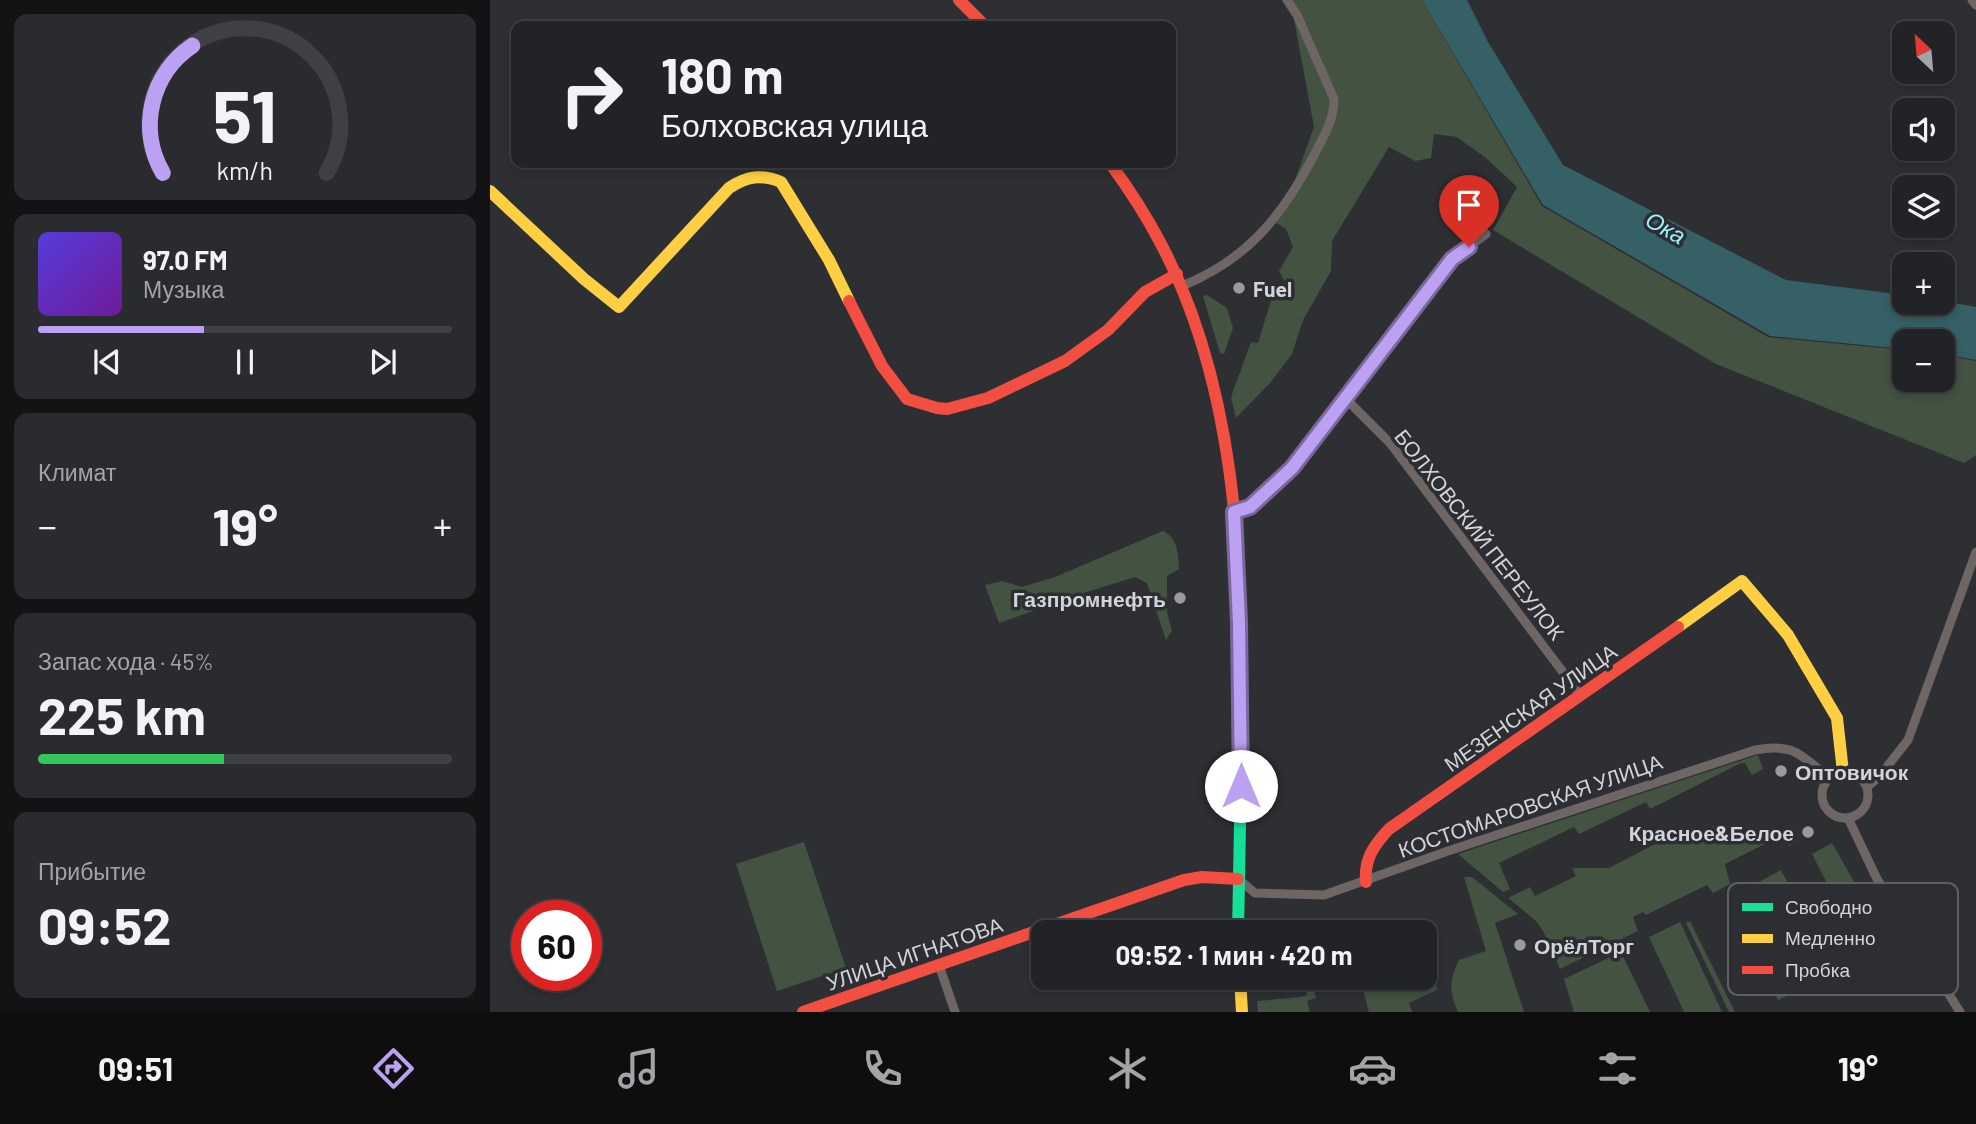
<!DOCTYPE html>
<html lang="ru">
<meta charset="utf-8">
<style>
:root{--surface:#222326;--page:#2a2b2e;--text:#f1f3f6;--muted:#a2a4a7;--line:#3f4043;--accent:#bca0f2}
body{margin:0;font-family:Barlow,sans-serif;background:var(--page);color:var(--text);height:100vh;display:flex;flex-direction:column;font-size:26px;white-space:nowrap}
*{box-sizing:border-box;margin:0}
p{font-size:23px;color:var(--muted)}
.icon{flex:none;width:38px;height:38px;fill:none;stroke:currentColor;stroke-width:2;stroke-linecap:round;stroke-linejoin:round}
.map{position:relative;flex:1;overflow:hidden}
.panel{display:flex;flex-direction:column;gap:14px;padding:14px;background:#131315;width:490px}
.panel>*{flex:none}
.hud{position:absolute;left:21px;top:21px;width:665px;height:147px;border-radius:14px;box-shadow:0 4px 10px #0003,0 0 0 2px var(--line);background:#222326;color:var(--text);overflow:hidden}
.needle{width:46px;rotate:334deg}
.controls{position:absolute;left:1402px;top:21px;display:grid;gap:14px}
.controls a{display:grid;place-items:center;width:63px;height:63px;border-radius:14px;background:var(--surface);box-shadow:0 4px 10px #0003,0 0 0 2px var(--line);font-size:35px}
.speed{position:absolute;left:21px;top:900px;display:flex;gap:14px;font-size:35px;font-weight:700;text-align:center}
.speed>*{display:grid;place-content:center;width:91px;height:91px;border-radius:50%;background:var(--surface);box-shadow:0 4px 10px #0003,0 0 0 2px var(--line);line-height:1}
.speed .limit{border:10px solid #d22;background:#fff;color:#111}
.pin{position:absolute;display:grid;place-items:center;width:60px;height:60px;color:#fff;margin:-72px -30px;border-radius:50% 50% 50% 0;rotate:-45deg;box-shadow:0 0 7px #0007}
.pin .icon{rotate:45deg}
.me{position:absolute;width:77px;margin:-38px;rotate:0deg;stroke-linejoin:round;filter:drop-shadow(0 0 5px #0008)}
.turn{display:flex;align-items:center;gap:24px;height:147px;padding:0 35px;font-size:32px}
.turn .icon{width:91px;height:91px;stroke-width:2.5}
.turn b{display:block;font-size:49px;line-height:60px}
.big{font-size:52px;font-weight:700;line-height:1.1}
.panel .tile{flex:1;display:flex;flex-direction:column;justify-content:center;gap:10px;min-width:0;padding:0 24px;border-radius:14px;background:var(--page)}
.panel .dial{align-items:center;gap:0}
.dial svg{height:182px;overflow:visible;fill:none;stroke:var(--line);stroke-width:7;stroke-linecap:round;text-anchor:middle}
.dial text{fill:var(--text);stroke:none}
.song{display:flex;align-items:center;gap:21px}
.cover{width:84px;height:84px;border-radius:10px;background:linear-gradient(135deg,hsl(250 70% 55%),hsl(280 70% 35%))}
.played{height:7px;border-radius:4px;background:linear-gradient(90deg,var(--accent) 40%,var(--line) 40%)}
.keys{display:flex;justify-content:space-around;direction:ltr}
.heat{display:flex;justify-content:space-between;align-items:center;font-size:38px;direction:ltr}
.charge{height:10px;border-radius:5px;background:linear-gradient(90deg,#34c759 45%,var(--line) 0)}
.trip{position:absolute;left:541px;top:920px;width:406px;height:70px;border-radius:14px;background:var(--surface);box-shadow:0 4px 10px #0003,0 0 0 2px var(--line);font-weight:700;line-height:70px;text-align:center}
.dock{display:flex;height:112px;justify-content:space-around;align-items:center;background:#0e0e0f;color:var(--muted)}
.dock .icon{width:49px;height:49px}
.dock .current{color:var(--accent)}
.dock b{font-size:32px;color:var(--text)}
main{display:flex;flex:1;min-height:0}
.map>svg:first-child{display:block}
.green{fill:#445242}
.water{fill:#356066}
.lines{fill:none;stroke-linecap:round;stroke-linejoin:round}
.street{stroke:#6e6565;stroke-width:9}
.fast{stroke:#16e098;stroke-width:12}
.slow{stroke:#ffcf43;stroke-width:12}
.jam{stroke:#f24e42;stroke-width:12}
.route-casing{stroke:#7a689d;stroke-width:18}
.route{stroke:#bca0f2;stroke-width:12}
.poi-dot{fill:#989a9d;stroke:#2c2e33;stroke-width:2.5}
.labels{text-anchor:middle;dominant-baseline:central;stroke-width:7;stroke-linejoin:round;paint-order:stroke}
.poi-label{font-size:21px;font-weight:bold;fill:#d2d4d7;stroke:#2c2e33;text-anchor:start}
.street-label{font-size:21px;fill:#d2d4d7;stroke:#2c2e33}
.water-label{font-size:23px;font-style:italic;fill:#9df1fb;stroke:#2c2e33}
.key{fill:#2c2e33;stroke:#5e6064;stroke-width:2}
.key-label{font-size:19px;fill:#d2d4d7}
</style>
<main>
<section class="panel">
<div class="tile dial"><svg viewBox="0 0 100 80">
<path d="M14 69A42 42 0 1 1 86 69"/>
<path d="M14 69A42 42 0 0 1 27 13" stroke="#bca0f2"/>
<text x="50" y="56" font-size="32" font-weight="700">51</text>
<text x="50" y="72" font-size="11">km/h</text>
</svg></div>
<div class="tile">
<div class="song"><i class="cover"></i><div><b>97.0 FM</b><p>Музыка</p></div></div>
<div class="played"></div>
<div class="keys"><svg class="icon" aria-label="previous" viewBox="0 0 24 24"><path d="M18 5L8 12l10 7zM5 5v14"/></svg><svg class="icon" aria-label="pause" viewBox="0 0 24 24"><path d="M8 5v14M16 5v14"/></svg><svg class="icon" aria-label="next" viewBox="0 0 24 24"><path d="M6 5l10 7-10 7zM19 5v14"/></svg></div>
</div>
<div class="tile"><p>Климат</p>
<div class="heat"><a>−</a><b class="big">19°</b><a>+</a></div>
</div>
<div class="tile"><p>Запас хода · 45%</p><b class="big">225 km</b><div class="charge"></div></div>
<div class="tile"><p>Прибытие</p><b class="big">09:52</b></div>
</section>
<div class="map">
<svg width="1486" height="1012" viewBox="0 0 1486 1012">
<rect width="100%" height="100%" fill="#2d2f32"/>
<g class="green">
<path d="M797,0h135l120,206 226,131 136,13v30h38l1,-25 33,6v94l-12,8 -248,-99 -223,-134 24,-43 -31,-29 -29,-21 -23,-3 -3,24 -16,3 -26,-14 -57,94 -1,30 -28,49 -11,34 -22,29 -34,35 -5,-21 20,-55 7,1 15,-49 12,-12 -6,-11 14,-24 -7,-18 -10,-6 8,-12 30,-84 -23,-124z"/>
<path d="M717,295l20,13 6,20 -9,26 -4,-1 -17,-57z"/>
<path d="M673,531c15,7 15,22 16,38l-12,7v36l5,19 -6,9 -19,-57 -12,-6 -61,19 -75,27 -14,-38 17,-4 20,6 33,-10z"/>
<path d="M1268,755l5,14 -11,6 -7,-12h-4l-91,46 -4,-7 -67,32 -5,-7 -75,36 11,26 -7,3 -45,-38z"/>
<path d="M1226,825l6,7 31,-3 20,2 17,-4 6,15 -7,4 -6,-11 -58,29 5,20 -17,9 -6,-8 -61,30 -3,-3 -10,5 5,14 -78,38 -17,-38 -7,-10 -28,-23 22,-11 5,9 41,-20 -4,-8h37l48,-25 24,-1z"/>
<path d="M314,842l42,126 -69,23 -41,-127z"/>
<path d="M1342,843l29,51 -12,6 -5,-10 -11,5 -21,-41z"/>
<path d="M1291,870l54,104 -57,26 -48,-102z"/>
<path d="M974,877h8l46,37 -23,9 29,89h-66c-9,-20 -9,-32 1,-52l27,-9z"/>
<path d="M1200,921l45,91h-6l-43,-89z"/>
<path d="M1190,922l42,90h-38l-35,-75z"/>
<path d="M944,942l4,6 -7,17 6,25 -28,13 3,9h-43l-8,-29h-7l-2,-5h72l1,-33z"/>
<path d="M1131,952l29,60h-76l-10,-33z"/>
<path d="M814,978h7l5,20 -9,3 3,11h-52l-1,-11 44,-4 6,-2z"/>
</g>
<path class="water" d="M932,0h45l21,42 75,123 223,115 118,15v8h38l1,-2 33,6v53l-33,-6 -1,-13h-38v8l-134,-13 -227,-131z"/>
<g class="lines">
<g class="street">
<path d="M1482,0l4,5"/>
<path d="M692,286c64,-26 98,-67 130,-127 10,-20 22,-37 22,-60l-37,-84 -10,-15"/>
<path d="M856,399l44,44 191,253"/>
<path d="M744,512l16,-5 42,-39 160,-209 34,-25"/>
<circle cx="1355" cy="795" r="23"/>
<path d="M1377,787l11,-9 30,-38 68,-188"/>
<path d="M1358,818l29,61 83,133"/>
<path d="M748,879l17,14 69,2 124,-44 307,-101c41,-7 44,5 75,28"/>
<path d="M449,965l16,47"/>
</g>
<path class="fast" d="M748,933l3,-162v-96"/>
<g class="slow">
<path d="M0,191l94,88 35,28 110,-119c18,-12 32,-14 52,-6l48,78 20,41"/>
<path d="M1188,627l64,-46 46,54 49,83 6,54"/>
<path d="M750,978l2,34"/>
</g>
<g class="jam">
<path d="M469,0l26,26"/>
<path d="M620,163c19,26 36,52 51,81 46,87 67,190 75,287 4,48 4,96 5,144"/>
<path d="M359,301l33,65 25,33 30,9 10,1 41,-11 77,-37 43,-31 37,-38 32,-18"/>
<path d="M876,882c-2,-23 8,-37 23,-53l289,-202"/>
<path d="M313,1012l381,-132 18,-3 36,2"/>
</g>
</g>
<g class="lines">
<defs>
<path id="route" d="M751,786l-2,-164 -5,-110 16,-5 42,-39 160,-209 17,-12"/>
</defs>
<use href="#route" class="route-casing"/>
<use href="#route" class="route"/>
</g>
<g class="poi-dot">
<circle cx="749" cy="288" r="7"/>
<circle cx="690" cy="598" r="7"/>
<circle cx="1291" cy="771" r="7"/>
<circle cx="1318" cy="832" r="7"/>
<circle cx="1030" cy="945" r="7"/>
</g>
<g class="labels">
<g class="poi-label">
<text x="763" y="288">Fuel</text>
<text x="676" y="598" text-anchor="end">Газпромнефть</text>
<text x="1305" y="771">Оптовичок</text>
<text x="1304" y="832" text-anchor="end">Красное&amp;Белое</text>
<text x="1044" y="945">ОрёлТорг</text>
</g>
<g class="street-label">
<text transform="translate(990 534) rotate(52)">БОЛХОВСКИЙ ПЕРЕУЛОК</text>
<text transform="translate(1040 707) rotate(-35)">МЕЗЕНСКАЯ УЛИЦА</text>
<text transform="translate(1040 805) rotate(-19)">КОСТОМАРОВСКАЯ УЛИЦА</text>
<text transform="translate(424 953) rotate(-19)">УЛИЦА ИГНАТОВА</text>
</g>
<g class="water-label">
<text transform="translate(1176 227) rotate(29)">Ока</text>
</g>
</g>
<rect x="1238" y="883" width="230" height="112" rx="10" class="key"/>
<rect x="1252" y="903" width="31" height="8" fill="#16e098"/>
<rect x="1252" y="934" width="31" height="9" fill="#ffcf43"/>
<rect x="1252" y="966" width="31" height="8" fill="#f24e42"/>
<g class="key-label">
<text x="1295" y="914">Свободно</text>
<text x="1295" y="945">Медленно</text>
<text x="1295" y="977">Пробка</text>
</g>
</svg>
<div class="controls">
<a><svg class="needle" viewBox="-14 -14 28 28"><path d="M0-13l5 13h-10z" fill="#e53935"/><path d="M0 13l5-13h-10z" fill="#a2a4a7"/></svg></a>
<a><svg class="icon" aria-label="sound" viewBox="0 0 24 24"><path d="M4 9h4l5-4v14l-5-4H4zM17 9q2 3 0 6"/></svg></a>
<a><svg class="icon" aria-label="layers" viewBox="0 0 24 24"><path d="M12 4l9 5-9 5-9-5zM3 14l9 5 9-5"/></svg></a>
<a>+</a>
<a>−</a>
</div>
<div class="speed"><div class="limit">60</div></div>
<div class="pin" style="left:979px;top:247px;background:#d93025"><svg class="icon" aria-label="arrive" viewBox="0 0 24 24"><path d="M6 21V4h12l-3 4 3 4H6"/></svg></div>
<svg class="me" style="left:751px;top:786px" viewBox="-20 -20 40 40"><circle r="19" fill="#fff"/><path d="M0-13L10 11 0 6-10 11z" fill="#bca0f2"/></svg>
<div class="trip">09:52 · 1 мин · 420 m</div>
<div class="hud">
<div class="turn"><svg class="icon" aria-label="right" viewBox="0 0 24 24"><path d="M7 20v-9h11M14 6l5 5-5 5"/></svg><div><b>180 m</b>Болховская улица</div></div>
</div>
</div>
</main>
<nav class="dock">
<b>09:51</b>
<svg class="icon current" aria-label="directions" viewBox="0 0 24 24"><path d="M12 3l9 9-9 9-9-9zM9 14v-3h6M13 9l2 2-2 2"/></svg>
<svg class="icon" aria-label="music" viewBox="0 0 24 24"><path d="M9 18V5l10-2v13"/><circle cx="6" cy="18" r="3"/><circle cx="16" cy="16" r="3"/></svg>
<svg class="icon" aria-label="phone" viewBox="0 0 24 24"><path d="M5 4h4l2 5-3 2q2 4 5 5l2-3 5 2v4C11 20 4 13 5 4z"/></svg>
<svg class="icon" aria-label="climate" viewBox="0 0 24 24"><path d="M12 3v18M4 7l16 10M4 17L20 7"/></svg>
<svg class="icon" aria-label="car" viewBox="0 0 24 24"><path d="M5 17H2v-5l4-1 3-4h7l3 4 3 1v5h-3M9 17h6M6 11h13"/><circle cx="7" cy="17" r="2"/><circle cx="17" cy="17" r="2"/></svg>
<svg class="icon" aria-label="filters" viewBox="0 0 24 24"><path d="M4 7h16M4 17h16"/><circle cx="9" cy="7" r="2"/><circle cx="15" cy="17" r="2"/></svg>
<b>19°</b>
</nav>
